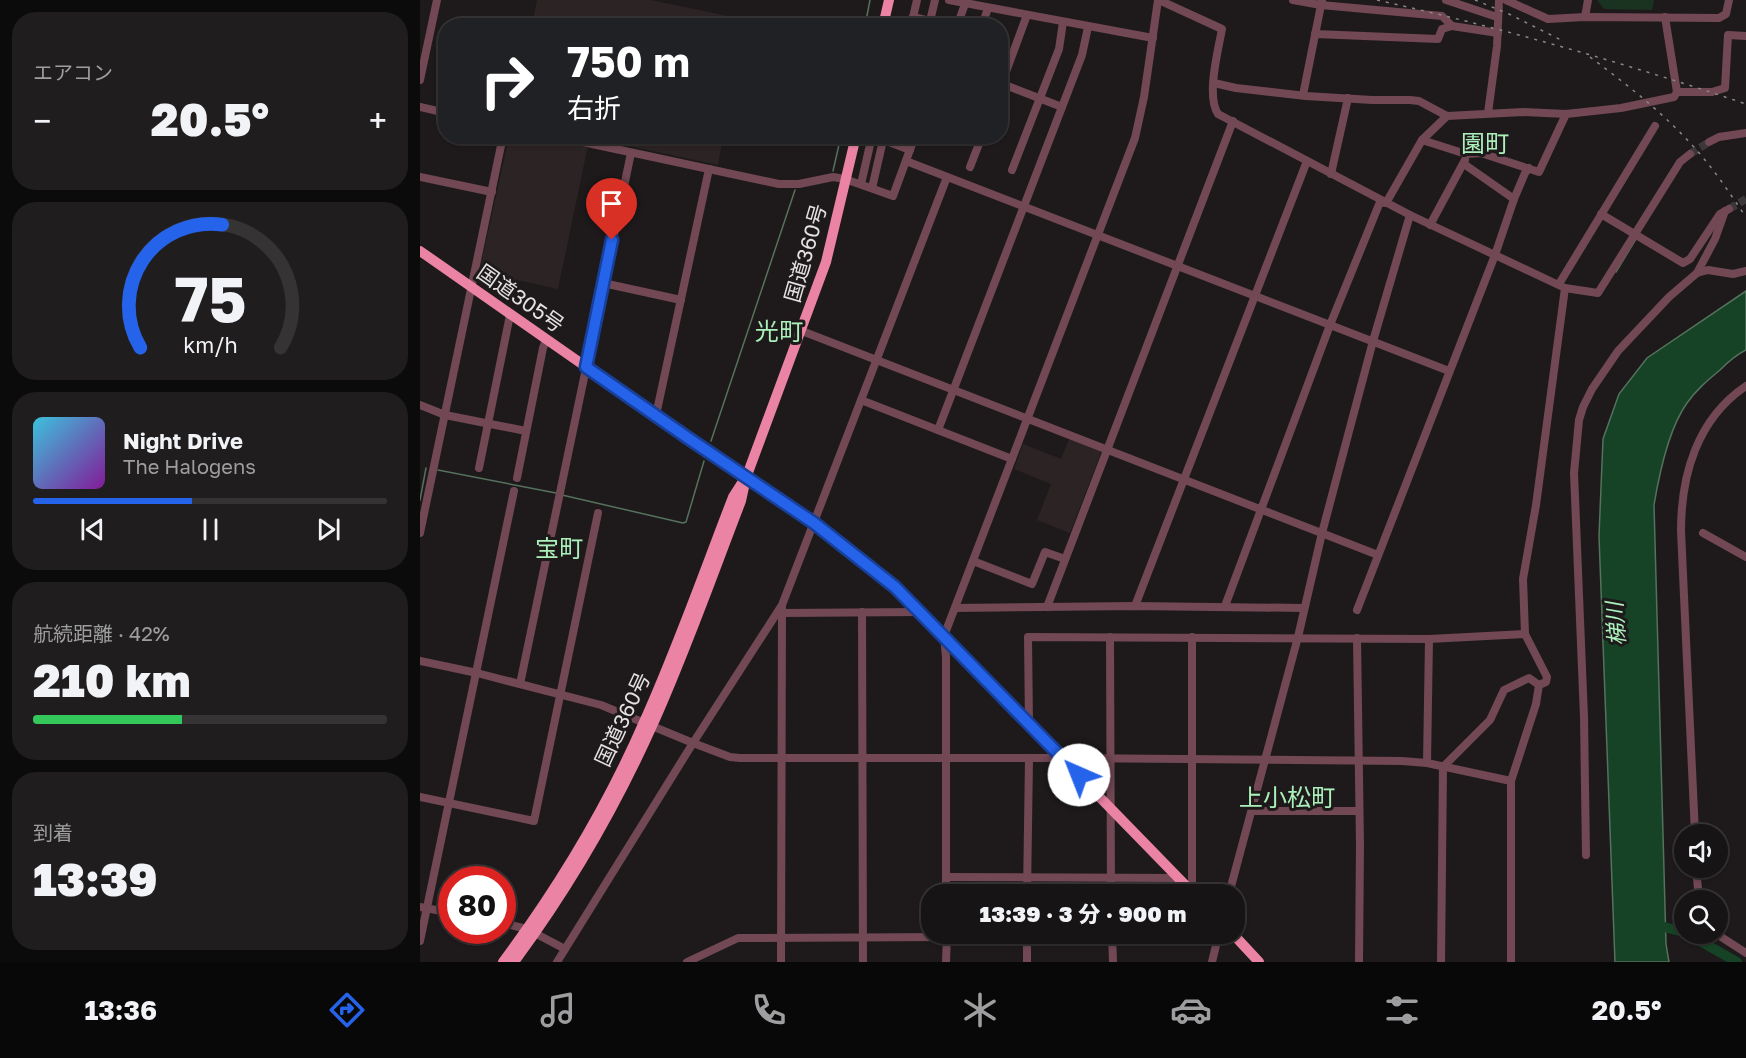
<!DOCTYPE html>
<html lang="ja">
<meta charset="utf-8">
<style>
:root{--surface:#161414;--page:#1f1d1d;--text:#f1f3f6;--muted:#9e9ea0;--line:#353334;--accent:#2563eb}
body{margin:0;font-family:"Golos Text","Noto Sans JP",sans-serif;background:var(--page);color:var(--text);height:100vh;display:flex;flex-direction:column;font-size:22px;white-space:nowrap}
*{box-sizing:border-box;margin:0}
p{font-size:20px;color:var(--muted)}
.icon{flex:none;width:33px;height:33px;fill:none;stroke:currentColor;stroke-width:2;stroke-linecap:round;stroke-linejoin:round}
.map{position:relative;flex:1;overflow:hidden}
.side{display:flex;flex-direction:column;gap:12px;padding:12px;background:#0c0b0b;width:420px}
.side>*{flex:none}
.guide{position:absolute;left:18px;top:18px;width:570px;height:126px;border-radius:24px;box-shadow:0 2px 4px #0004,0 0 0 2px var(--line);background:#202124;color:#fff;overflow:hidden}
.buttons{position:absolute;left:1254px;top:824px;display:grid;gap:12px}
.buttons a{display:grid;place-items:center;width:54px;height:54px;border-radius:50%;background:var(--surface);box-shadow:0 2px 4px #0004,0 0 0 2px var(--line);font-size:30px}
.speed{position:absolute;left:18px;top:866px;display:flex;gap:12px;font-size:30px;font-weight:700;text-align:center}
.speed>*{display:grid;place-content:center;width:78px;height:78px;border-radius:50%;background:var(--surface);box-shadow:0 2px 4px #0004,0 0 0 2px var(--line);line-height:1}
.speed .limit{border:9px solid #d22;background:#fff;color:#111}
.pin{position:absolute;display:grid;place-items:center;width:51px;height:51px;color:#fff;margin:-62px -26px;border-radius:50% 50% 50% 0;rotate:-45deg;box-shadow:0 0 6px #0007}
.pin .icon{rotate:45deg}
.me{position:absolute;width:66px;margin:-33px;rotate:316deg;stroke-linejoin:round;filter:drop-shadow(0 0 4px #0008)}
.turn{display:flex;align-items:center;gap:21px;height:126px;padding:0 30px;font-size:27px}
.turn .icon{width:78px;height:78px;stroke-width:2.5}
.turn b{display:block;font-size:42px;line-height:51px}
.big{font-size:45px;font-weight:800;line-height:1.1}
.side .widget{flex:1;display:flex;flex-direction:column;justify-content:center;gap:9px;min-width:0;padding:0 21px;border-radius:24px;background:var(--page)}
.side .dial{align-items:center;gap:0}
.dial svg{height:156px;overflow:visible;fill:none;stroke:var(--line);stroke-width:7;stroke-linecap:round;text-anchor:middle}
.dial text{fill:var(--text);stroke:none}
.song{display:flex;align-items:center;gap:18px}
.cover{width:72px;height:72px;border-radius:9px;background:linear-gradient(135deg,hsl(190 70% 55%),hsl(290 70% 35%))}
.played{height:6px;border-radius:3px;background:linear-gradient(90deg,var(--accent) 45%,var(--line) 45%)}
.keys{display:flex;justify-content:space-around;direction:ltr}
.heat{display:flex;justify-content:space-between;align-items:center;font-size:33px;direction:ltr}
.charge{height:9px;border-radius:4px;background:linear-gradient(90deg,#34c759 42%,var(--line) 0)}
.trip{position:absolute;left:501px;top:884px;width:324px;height:60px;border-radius:24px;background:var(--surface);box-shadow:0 2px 4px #0004,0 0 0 2px var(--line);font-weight:800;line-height:60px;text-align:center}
.tab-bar{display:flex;height:96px;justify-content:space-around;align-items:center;background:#090808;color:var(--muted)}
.tab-bar .icon{width:42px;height:42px}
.tab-bar .on{color:var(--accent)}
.tab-bar b{font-size:27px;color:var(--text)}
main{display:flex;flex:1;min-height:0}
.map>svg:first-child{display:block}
.built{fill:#2c2325}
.green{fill:#1a3220}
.water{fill:#164325;stroke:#54725d;stroke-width:1.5}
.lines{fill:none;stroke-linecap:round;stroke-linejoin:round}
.stream{stroke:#54725d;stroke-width:1.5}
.river{stroke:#164325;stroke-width:10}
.minor-tunnel{stroke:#3c3839;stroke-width:8;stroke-dasharray:8 4;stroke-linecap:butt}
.minor{stroke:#714854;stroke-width:8}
.highway{stroke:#eb83a4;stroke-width:10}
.rail{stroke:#8a8788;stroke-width:1.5;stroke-dasharray:3 6;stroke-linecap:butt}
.route-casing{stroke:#184099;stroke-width:15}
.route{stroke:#2563eb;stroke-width:10}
.labels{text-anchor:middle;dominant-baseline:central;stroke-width:6;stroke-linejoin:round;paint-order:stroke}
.street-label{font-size:21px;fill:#e3e1e1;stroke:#1e1a1b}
.water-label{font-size:22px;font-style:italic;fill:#acf3bd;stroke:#1e1a1b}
.quarter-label{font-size:24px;fill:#abf0bb;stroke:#1e1a1b}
</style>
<main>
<section class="side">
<div class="widget"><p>エアコン</p>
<div class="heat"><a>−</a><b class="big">20.5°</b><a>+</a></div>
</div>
<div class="widget dial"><svg viewBox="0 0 100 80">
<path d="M14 69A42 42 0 1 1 86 69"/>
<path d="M14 69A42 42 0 0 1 56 6" stroke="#2563eb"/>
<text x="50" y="56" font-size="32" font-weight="700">75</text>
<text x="50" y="72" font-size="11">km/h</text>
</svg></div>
<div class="widget">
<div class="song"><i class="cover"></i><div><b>Night Drive</b><p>The Halogens</p></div></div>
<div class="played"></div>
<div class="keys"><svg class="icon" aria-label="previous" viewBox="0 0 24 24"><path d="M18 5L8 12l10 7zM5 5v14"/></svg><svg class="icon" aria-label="pause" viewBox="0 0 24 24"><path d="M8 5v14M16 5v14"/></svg><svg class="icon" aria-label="next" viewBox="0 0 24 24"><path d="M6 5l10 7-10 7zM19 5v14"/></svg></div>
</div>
<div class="widget"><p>航続距離 · 42%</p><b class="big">210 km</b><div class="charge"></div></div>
<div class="widget"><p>到着</p><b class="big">13:39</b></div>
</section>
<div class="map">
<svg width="1326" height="962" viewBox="0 0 1326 962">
<rect width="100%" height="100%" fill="#1e1a1b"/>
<g class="built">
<path d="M117,0h114l96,20 -1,6 -214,-1z"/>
<path d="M89,137h39l40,8 -30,144 -41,-9 -5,25 -32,-22 -2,-5z"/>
<path d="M168,137h135l-5,28z"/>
<path d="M650,437l32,13 -32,83 -33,-13 14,-36 -37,-15 9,-25 38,15z"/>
</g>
<path class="green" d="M1177,0h57l-2,10 -48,-1z"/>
<path class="water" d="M1326,291v59c-10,5 -18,12 -26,20 -12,10 -24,20 -33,33 -18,25 -28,72 -33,102l12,439 3,18h-54l-16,-426 4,-97 16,-45 28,-36z"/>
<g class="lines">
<g class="stream">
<path d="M445,26l5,-26"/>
<path d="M413,171l8,-35"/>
<path d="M1196,272l20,-33"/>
<path d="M291,441l84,-251"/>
<path d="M18,470l118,23"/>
<path d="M142,495l121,28 3,-1 18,-61"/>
<path d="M0,500l6,-32"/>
</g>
<g class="river">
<path d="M1232,924l32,8"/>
<path d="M1266,933l51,29"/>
</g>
<g class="minor-tunnel">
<path d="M1270,154l19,-12"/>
<path d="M1309,209l17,-10"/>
</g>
<g class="minor">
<path d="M529,0l204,38"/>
<path d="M739,0l63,29c-4,22 -16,67 -4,85l192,101 155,73 -29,217 -13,74 2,55 22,43 -1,5 -7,3"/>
<path d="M873,0l28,5 121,11 10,10 46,7"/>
<path d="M1026,0l51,17"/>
<path d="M1086,0l42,19 37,-2 134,1 7,-4 3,-14"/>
<path d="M493,17l17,4 5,-21"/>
<path d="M1165,17l3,-17"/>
<path d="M491,26l6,-26"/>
<path d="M537,26l8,-22"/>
<path d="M562,26l6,-18"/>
<path d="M895,34l123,5 4,-10 10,-3"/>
<path d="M0,80l17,-80"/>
<path d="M580,83l62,24"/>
<path d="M794,83l22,5 70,8 66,4h38l9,1 28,15 76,-4 43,2 55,-6 53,-11 3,-5 -12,-75"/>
<path d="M580,88l27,-73"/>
<path d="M1257,92h35l13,-4 3,-53 18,1"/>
<path d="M883,95l19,-95"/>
<path d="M0,107l26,6"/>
<path d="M1068,113l9,-67 2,-46"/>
<path d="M135,136l224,48h20l34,-7 12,2 48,17 22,-60"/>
<path d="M461,139l29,11"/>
<path d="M517,140l1,-4"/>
<path d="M1002,140l44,14 15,-1 58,19 27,-58"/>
<path d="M1289,142l10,-5 27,-4"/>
<path d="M486,161l543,210"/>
<path d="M550,167l12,-31"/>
<path d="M592,170l47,-121 4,-27"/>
<path d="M911,174l17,-76"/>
<path d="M0,177l72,15"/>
<path d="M441,184l11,-48"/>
<path d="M452,188l12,-52"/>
<path d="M1094,199l11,-26 4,-5"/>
<path d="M1181,214l82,49 7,-4 30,-45 9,-5"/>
<path d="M1010,225l35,-65"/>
<path d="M1277,273l18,-34 10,-28"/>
<path d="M183,283l78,17"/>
<path d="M1139,284l96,-158"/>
<path d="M1145,288l33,5 82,-131 10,-8"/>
<path d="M382,331l576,224"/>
<path d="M441,400l151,59"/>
<path d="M0,405l25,10 81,16"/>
<path d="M236,415l53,-246"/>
<path d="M518,430l144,-375 6,-28"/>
<path d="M59,468l31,-153"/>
<path d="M97,478l26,-130 3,-8"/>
<path d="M0,533l83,-397"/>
<path d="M1283,533l43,24"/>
<path d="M553,561l59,23 13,-32 20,7"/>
<path d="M715,606l172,-445"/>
<path d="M805,606l105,-281 50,-123 6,1 36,-63 25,-24"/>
<path d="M627,607l186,-486"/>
<path d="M535,608l180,-2 168,2"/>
<path d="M937,610l138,-355 19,-56 -50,-35"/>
<path d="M442,612l1,350"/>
<path d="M362,613l138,-1"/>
<path d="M690,637l1,257"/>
<path d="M937,638l3,207 -1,117"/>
<path d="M0,661l57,12 124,32 92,38 37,14 10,1h323l339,3 25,2 84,18"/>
<path d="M100,684l111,-531"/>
<path d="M609,724l-1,-87 401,2 96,-5"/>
<path d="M1007,763l2,-124"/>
<path d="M0,797l114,24 64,-308"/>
<path d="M832,811h107"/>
<path d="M1275,834l-14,-303c0,-56 16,-112 65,-145"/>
<path d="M1166,855l-2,-138 -10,-244 5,-53 4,-13 9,-18 26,-38 51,-54 28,-24 11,-3 25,4 13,-3"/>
<path d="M1276,867l3,33"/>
<path d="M526,877l231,1"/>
<path d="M772,891v-254"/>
<path d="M526,894v-237l-2,-21 191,-498 9,-41 14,-97"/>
<path d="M607,894l2,-135"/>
<path d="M809,894l69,-257 24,-104 51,-192 37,-126"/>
<path d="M0,907l32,6"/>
<path d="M82,923l25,6 38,20"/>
<path d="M692,933l1,29"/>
<path d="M1295,933l31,20"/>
<path d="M0,941l94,-450"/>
<path d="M137,962l136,-219 89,-138 165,-428"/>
<path d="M267,962l51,-24 209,-1"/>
<path d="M361,962l1,-355"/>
<path d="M526,962l1,-28"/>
<path d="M607,962v-29"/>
<path d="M792,962l7,-29"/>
<path d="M1021,962l2,-195 47,-47 14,-30 25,-12 10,7"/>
<path d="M1091,962v-181l25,-77 3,-19"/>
</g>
<g class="highway">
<path d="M463,26l6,-26"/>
<path d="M0,251l268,187 126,85 81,64 299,307"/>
<path d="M812,933l27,29"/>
<path d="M83,962c55,-74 104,-155 141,-240 33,-73 60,-150 89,-225l9,-14"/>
<path d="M94,962c54,-73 101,-154 138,-236 33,-73 60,-150 89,-225l5,-23 80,-216 30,-126"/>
</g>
<g class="rail">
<path d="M957,0c125,28 248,63 369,104"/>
<path d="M1055,0l34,14 52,26"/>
<path d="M1170,57c43,32 85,65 119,108 13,16 25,35 37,52"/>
</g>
</g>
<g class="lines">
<defs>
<path id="route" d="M192,240l-26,127 102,71 126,85 81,64 184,188"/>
</defs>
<use href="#route" class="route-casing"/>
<use href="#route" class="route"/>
</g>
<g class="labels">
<g class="street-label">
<text transform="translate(385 253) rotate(-74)">国道360号</text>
<text transform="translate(101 298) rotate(35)">国道305号</text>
<text transform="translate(202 719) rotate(-65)">国道360号</text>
</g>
<g class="water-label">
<text transform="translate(1195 624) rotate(-94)">梯川</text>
</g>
<g class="quarter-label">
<text x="1065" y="142">園町</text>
<text x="359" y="330">光町</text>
<text x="139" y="547">宝町</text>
<text x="867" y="796">上小松町</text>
</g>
</g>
</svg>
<div class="buttons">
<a><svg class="icon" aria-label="sound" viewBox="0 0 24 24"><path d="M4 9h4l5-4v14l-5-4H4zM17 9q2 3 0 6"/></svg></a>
<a><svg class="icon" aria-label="search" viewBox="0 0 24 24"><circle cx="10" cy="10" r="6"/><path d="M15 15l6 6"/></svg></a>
</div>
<div class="speed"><div class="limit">80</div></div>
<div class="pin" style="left:192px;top:240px;background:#d93025"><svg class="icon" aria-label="arrive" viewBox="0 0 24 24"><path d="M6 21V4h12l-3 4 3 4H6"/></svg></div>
<svg class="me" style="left:659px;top:775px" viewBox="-20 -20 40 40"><circle r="19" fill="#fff"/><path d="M0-13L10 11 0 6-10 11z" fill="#2563eb"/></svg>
<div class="trip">13:39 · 3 分 · 900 m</div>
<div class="guide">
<div class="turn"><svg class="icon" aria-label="right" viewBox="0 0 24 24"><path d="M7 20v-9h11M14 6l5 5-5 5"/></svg><div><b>750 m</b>右折</div></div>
</div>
</div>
</main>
<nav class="tab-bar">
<b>13:36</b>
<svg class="icon on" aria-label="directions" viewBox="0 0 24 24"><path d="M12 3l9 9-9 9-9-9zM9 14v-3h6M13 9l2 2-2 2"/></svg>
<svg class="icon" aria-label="music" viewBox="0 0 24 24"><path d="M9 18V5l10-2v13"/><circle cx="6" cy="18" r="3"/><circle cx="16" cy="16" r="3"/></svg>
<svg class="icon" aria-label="phone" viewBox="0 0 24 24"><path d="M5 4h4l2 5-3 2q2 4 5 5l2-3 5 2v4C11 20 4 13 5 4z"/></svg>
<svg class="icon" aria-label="climate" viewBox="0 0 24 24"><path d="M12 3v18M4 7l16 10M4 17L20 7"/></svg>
<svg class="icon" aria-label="car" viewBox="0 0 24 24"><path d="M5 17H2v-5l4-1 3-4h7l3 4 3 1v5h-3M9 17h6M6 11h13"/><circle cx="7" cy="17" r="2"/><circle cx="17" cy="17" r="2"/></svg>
<svg class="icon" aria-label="filters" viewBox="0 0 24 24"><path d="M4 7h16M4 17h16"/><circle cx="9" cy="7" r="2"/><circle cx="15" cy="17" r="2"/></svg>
<b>20.5°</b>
</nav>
